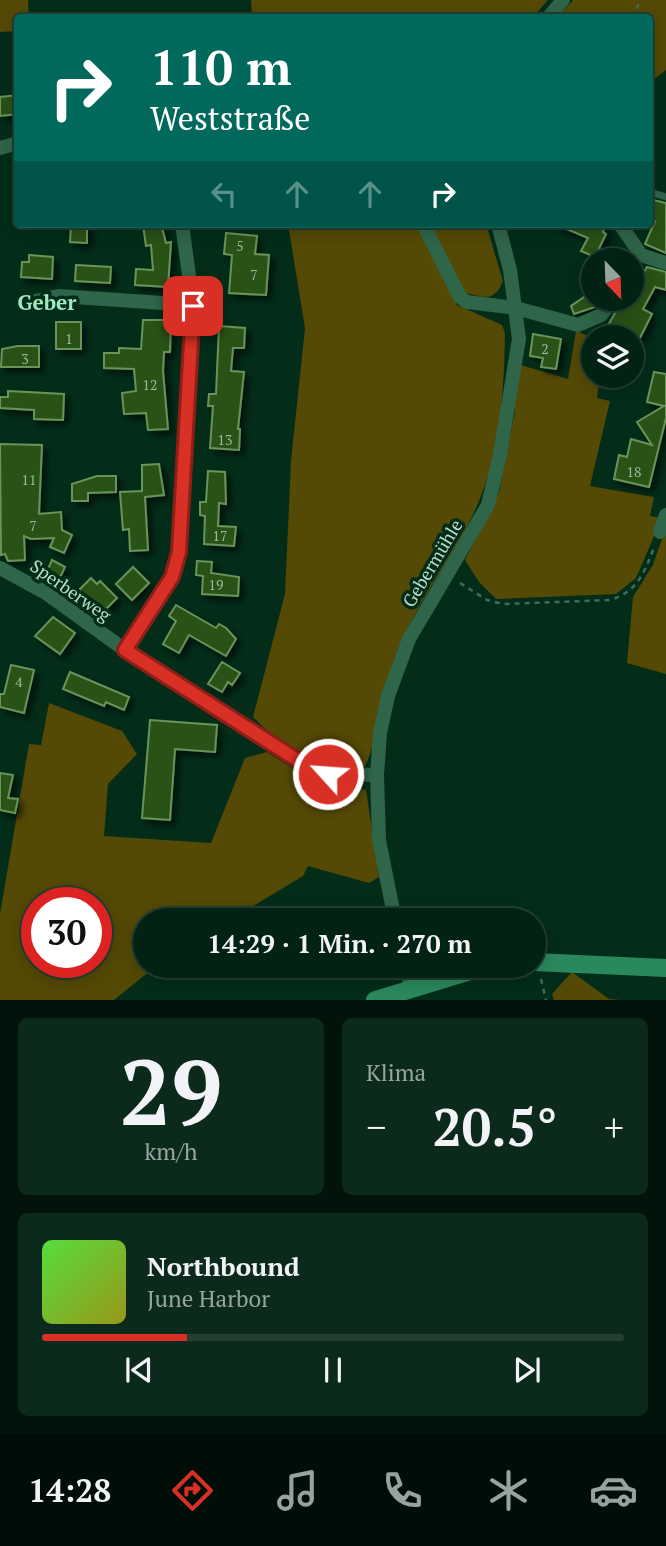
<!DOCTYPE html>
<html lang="de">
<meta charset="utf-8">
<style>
:root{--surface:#022213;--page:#0c2a1c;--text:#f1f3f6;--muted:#96a4a0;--line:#233f33;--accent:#d93025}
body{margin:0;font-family:"PT Serif",serif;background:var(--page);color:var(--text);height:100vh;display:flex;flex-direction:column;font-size:26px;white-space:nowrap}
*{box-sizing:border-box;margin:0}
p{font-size:23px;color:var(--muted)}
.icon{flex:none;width:38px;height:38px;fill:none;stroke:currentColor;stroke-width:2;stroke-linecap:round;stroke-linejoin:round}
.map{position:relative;height:1000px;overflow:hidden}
.details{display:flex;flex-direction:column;gap:18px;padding:18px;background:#01130a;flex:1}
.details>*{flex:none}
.top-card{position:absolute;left:14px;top:14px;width:639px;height:214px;border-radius:7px;box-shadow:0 4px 18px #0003,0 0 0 2px var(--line);background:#00695c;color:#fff;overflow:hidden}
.needle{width:46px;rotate:157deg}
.fabs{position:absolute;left:581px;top:248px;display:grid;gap:14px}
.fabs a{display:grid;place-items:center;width:63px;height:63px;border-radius:50%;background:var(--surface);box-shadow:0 4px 18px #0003,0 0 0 2px var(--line);font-size:35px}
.speed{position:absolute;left:21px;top:887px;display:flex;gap:14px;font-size:35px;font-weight:700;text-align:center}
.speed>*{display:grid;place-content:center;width:91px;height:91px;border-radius:50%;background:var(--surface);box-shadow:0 4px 18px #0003,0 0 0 2px var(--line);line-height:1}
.speed .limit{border:10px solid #d22;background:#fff;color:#111}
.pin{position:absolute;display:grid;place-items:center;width:60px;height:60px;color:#fff;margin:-30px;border-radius:14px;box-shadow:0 4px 10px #0006}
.me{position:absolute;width:77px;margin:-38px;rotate:296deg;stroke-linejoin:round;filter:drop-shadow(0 0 5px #0008)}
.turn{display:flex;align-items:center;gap:24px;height:147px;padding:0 21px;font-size:32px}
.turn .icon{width:91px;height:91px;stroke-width:2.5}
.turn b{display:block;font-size:49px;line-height:60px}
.lanes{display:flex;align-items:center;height:66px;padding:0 21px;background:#0003;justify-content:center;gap:35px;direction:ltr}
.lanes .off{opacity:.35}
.big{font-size:52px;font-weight:800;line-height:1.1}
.details .card{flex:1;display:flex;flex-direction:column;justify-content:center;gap:10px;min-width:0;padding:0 24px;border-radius:10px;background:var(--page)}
.details .dial{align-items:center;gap:0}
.dial b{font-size:91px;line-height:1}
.song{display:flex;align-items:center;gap:21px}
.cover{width:84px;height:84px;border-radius:10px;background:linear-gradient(135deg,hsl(110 70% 55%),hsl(60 70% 35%))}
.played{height:7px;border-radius:4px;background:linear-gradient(90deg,var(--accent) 25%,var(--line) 25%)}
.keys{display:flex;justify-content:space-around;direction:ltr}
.heat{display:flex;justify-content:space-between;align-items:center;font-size:38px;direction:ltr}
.details .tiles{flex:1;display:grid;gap:18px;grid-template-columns:1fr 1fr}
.card:last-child{grid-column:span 2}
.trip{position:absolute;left:133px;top:908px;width:413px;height:70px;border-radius:35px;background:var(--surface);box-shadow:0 4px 18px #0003,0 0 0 2px var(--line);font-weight:800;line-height:70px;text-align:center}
.tab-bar{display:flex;height:112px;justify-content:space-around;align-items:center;background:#010e08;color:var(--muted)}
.tab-bar .icon{width:49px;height:49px}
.tab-bar .on{color:var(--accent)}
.tab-bar b{font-size:32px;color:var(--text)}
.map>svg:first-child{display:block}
.green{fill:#544905;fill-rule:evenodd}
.building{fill:#295119;stroke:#68945a;stroke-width:2;filter:url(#shadow)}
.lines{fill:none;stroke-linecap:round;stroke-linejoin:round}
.path{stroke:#436a56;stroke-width:2.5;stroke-dasharray:5 5;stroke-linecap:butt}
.lane{stroke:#2f6548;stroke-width:7}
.street{stroke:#2f6548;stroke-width:14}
.secondary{stroke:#2a895c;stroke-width:18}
.route-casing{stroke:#8d1f18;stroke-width:18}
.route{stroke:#d93025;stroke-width:12}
.labels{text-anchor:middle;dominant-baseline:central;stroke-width:7;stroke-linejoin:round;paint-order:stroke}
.number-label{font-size:14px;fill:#96bb9c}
.street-label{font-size:18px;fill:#bbdec8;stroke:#032d19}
.quarter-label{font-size:21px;font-weight:bold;fill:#9ee9bd;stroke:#032d19}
</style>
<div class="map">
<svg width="666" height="1000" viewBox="0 0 666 1000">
<defs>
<filter id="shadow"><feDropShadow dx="4.5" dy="4.5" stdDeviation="3.5" flood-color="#0009"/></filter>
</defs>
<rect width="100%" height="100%" fill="#032d19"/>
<g class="green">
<path d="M0,0h28l1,17 -11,1 -1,13 -17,1z"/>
<path d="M251,0h297l-15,17 -281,1z"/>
<path d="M573,0h93v70l-17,13v-65h-92z"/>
<path d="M288,224h198l17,57c-12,30 -27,7 -52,13l6,11 45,20 3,8c-1,56 -4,116 -26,168 -22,54 -64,101 -84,156 -10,25 -20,98 -32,112 -44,3 -80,-21 -110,-52l32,-123 6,-133 14,-133z"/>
<path d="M576,331l17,7v38h7l-3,22 13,3 -20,85 64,11 -4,19 12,2 -26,60 -20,16 -120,5 -17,-17 -14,-22 34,-68 16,-81 -1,-48 54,16z"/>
<path d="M666,527v147l-39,-11 6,-66 20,-32z"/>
<path d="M49,703l73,28 15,23 -29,30 -4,52 107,7 34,-85 22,-6 52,33 3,-5 44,10 13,87 -10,6 -61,-17 -5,10 -73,44h-85v46h11l-42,34h-114v-86l29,-170 12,1zM37,903h59v59h-59z"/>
<path d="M572,972l37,27 12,1h-67l-2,-6z"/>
</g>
<g class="building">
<path d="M18,95v19l-18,2v-19z"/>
<path d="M649,199l17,4v50l-21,-9 10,-23 -6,-2z"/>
<path d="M161,224l5,19 5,-1 -3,45 -33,-2 1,-16 17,1 -2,-25 -5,1 -3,-21z"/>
<path d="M555,224h51l-3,8 3,2 -11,23 -14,-6 7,-13z"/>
<path d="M71,225l16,1v17l-17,-1z"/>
<path d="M226,233l31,3 -2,18 14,1 -3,40 -37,-2 3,-38 -8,-1z"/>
<path d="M29,255l24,2 -1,22 -31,-2 1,-15h7z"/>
<path d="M76,265l35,2 -1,16 -35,-2z"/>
<path d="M647,267l19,5v18l-11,-3 -12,22 9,5 -12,24h-28l-9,-4 20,-35h9v-6z"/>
<path d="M593,291v8h8l-6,8 -21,7 -3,-8z"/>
<path d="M143,320h28l-1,32h-6l-1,19 5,58 -20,1 -2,-17 -22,1 -2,-21 14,-2 -2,-22 -30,-1v-15h15v-5l22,1z"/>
<rect x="56" y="322" width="25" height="27"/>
<path d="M219,326l26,2 -1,20h-11l-2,23 13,1 -6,57h2l-1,21 -29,-2 3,-42h-5l1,-12h7z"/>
<path d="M533,334l28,5 -5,30 -15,-2 2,-9 -13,-2z"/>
<path d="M18,346h21v21h-38l1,-18z"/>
<path d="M654,372l12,2v44l-17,69 -35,-8 5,-24 8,2 4,-18 21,6 -15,-23 27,-16 -17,-4z"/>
<path d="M8,391l56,3 -1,26 -29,-1v-9l-34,-2v-11h8z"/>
<path d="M0,444l42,1 -3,69 22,-2 1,18 10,5 -8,18 -14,-6 4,-9 -23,1 -7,-3 1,24 -17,1 -3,-7 -4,1z"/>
<path d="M159,464l5,31 -19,2 3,53 -18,1 -1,-22 -6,1 -3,-38 22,-1v-26z"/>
<path d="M208,471l17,1 1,32 -7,-1 -1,23 18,1 -2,19 -30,-2 1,-28 -5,-1v-13h6z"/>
<path d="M97,476h19v16l-28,1v8h-16v-17z"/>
<path d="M52,560l13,7 -7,15 -13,-6z"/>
<path d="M197,561l15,1 -1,11 28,4 -1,19 -36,-2 1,-18 -7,-1z"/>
<path d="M133,567l16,16 -17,17 -16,-16z"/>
<path d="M91,578l6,6 3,-3 17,17 -15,15 -23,-23z"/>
<path d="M176,605l40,23 3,-4 7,4 10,11 -10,17 -37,-21 -10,18 -16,-9 13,-23 -7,-5z"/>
<path d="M53,617l22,16 -15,21 -25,-18z"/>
<path d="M222,662l18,11 -8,12 -4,-3 -6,10 -14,-8z"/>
<path d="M11,665l23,5 -10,43 -24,-6v-13h4z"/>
<path d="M70,672l59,25 -5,13 -18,-8 -2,4 -41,-17z"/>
<path d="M150,720l67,5 -2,27 -40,-3 -5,71 -28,-2z"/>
<path d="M0,773l13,2 -5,23 10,1 -3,14 -15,-3z"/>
</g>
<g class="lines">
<g class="path">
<path d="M633,18l7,-18"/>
<path d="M460,583l27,17 16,4 107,-4c28,-8 35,-29 45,-55"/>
<path d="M541,979l5,21"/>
</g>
<path class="lane" d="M649,192l17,5"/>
<g class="street">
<path d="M548,18l15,-18"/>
<path d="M0,148l18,-5"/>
<path d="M423,224l37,73 7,5 49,6 62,17 23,-10 13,-16"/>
<path d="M620,224l21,31 25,8"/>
<path d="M31,302l27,-6 135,9"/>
<path d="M660,532l6,-17"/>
<path d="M0,568l46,25 79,57 169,108 34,16 49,1"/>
<path d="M125,650l47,-73 7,-25 14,-247 -11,-81"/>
<path d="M395,920l-16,-80 -2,-65 3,-42 8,-37 21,-57 79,-134 12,-50 19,-116 -9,-69 -12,-46"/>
<path d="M406,966l5,21"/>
</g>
<g class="secondary">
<path d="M534,962l132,6"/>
<path d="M375,1000l96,-29 36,-5"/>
</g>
</g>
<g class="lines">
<defs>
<path id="route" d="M193,306l-14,246 -7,25 -47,73 169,108 34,16"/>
</defs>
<use href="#route" class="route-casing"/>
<use href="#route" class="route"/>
</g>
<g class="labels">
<g class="number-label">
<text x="240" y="245">5</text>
<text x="254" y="274">7</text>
<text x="69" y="338">1</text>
<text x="545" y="348">2</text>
<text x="25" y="358">3</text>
<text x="150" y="384">12</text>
<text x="225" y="439">13</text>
<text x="634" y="471">18</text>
<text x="29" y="479">11</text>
<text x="33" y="525">7</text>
<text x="220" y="535">17</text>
<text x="216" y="584">19</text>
<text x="19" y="681">4</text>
</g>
<g class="street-label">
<text transform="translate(432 563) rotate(-59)">Gebermühle</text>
<text transform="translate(71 590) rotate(35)">Sperberweg</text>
</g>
<g class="quarter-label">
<text x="47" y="302">Geber</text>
</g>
</g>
</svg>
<div class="fabs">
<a><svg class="needle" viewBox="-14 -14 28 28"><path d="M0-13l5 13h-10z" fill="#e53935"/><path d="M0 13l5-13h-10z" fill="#96a4a0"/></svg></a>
<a><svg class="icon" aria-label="layers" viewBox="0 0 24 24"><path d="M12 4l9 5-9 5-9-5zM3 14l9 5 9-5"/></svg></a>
</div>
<div class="speed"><div class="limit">30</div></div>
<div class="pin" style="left:193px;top:306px;background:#d93025"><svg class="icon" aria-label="arrive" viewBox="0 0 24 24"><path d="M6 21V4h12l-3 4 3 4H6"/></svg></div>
<svg class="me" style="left:328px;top:774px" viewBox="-20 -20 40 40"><circle r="17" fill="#d93025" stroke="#fff" stroke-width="3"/><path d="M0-11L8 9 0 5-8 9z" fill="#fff"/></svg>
<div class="trip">14:29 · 1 Min. · 270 m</div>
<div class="top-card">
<div class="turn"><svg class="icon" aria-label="right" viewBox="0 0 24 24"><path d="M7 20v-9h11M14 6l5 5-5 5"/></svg><div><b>110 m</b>Weststraße</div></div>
<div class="lanes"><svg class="icon off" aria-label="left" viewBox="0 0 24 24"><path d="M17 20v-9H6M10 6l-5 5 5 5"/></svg><svg class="icon off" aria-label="ahead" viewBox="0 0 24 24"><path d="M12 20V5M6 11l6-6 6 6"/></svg><svg class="icon off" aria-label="ahead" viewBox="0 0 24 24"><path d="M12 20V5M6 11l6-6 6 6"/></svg><svg class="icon" aria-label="right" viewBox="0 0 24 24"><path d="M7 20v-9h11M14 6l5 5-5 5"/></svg></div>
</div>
</div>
<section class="details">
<div class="tiles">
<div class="card dial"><b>29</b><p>km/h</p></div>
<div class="card"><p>Klima</p>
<div class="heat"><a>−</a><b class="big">20.5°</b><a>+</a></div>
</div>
<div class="card">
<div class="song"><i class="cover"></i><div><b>Northbound</b><p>June Harbor</p></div></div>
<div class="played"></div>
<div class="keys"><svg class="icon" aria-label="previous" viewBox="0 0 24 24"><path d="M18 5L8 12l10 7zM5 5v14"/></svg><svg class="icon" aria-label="pause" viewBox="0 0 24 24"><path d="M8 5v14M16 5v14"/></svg><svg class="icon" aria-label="next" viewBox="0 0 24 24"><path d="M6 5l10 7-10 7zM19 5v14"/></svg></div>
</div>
</div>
</section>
<nav class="tab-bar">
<b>14:28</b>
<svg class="icon on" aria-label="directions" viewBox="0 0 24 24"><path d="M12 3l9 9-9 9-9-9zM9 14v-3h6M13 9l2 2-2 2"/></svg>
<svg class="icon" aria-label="music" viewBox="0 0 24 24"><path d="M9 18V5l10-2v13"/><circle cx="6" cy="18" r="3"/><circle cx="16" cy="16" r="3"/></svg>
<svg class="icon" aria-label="phone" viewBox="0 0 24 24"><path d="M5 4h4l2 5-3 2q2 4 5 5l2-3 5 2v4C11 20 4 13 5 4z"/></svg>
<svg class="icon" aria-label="climate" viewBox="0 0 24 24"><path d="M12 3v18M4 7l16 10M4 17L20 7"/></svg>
<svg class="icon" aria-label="car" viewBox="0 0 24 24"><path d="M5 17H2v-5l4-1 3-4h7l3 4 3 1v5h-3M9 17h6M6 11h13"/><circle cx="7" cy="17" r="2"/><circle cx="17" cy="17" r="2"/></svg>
</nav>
